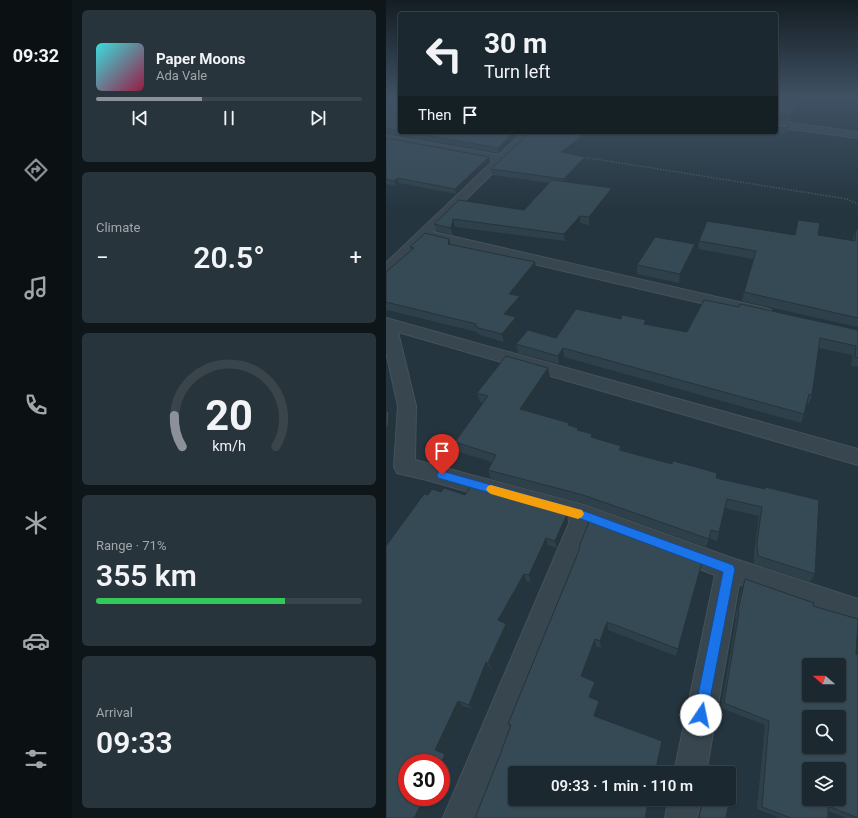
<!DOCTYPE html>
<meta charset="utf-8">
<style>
:root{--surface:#1b282f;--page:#28343b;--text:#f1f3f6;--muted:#a0a6aa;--line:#39444b;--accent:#8c9099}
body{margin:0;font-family:Roboto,sans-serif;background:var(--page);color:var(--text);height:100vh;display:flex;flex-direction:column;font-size:15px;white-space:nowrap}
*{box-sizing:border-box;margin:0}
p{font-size:13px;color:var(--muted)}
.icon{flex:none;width:22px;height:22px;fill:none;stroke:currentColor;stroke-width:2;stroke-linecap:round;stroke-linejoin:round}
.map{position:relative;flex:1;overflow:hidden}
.side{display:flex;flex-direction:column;gap:10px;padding:10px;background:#0f161a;width:314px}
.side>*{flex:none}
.guide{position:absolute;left:12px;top:12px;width:380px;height:122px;border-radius:4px;box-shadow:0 1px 3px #0004,0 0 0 1px var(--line);background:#1b282f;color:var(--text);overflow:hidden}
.needle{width:26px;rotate:290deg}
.controls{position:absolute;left:416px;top:658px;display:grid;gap:8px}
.controls a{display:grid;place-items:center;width:44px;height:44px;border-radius:4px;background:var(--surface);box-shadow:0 1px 3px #0004,0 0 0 1px var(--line);font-size:20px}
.speed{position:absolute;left:12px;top:754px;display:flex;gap:8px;font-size:20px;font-weight:700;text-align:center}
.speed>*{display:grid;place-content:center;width:52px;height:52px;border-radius:50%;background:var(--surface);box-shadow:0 1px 3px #0004,0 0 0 1px var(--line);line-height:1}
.speed .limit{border:6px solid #d22;background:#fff;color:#111}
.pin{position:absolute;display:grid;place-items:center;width:34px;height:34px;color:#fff;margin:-41px -17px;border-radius:50% 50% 50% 0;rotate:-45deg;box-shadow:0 0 4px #0007}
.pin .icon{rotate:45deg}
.me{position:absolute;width:44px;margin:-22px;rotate:11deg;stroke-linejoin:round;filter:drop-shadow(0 0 3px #0008)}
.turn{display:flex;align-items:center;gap:14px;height:84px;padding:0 20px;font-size:18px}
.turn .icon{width:52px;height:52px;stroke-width:2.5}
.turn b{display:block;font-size:28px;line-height:34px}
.then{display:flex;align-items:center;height:38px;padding:0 20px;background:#0003;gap:8px;font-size:15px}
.big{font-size:30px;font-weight:600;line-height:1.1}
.side .tile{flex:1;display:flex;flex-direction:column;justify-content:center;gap:6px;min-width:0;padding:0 14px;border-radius:6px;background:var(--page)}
.side .dial{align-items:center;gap:0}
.dial svg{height:104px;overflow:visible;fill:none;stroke:var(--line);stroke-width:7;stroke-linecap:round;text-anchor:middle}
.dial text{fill:var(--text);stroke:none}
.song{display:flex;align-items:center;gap:12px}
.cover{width:48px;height:48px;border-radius:6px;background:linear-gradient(135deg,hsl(180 70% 55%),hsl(340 70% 35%))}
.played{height:4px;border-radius:2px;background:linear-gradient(90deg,var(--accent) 40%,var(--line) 40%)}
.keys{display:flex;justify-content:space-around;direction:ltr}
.heat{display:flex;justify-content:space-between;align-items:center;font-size:22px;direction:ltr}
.charge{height:6px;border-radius:3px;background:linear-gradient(90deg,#34c759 71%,var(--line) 0)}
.trip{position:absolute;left:122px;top:766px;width:228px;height:40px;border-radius:4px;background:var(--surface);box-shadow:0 1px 3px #0004,0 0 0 1px var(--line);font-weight:600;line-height:40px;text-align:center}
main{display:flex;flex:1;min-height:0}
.menu{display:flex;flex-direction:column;width:72px;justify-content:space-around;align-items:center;background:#0b1013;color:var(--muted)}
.menu .icon{width:28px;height:28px}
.menu .on{color:var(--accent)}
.menu b{font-size:18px;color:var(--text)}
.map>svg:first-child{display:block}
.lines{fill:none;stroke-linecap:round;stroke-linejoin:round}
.street-casing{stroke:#44525b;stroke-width:2}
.path{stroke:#3f5854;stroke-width:1.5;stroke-dasharray:1.5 1.5;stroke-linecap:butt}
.street{fill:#38464f;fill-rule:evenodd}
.wall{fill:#2e4049}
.shaded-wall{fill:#26343c}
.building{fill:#364a55;stroke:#26343c;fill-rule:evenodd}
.route{fill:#1a73e8;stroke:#114b97}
.slow{fill:#f59e0b}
</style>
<main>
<nav class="menu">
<b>09:32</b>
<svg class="icon on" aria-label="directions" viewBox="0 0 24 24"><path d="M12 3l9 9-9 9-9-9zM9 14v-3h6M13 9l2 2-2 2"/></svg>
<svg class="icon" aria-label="music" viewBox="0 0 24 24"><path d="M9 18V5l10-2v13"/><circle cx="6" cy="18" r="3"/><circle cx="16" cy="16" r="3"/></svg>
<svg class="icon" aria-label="phone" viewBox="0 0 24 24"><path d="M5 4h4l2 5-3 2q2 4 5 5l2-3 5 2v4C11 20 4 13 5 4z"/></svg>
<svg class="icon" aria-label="climate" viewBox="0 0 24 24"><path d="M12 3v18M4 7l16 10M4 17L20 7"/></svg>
<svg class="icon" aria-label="car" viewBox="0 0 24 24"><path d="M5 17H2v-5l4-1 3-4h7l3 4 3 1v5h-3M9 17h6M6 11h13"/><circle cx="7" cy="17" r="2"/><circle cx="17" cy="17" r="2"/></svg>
<svg class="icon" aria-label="filters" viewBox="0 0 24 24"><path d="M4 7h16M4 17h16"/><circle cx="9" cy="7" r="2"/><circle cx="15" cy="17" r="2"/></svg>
</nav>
<section class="side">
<div class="tile">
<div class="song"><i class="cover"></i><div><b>Paper Moons</b><p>Ada Vale</p></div></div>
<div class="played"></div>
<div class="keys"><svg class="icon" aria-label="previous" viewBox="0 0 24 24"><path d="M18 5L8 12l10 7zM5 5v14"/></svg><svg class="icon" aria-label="pause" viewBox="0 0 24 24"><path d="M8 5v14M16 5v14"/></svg><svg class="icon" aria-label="next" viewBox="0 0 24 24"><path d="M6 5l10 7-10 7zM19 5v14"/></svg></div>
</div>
<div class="tile"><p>Climate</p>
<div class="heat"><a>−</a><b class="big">20.5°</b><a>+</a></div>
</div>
<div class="tile dial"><svg viewBox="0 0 100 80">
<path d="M14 69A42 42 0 1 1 86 69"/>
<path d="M14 69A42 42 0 0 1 8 45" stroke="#8c9099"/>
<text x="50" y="56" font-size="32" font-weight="700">20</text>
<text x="50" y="72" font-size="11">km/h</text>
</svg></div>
<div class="tile"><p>Range · 71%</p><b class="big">355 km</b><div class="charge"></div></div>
<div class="tile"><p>Arrival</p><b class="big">09:33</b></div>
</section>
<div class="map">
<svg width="472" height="818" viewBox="0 0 472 818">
<rect width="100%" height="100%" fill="#24353f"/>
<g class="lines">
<defs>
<g id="street">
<path d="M390,121l82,11v6l-82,-11z"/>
<path d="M137,132h11l-101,100 332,76 6,2 2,3 -2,3 -6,2 -338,-79 -36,35 -5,1v-12l107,-102 -107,-20v-6l113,20z"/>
<path d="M0,318l472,131v16l-460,-133 18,74 -1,54 169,45 145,52 129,42v26l-119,-41 -33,189h-32l41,-198 -125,-48 -115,291h-32l127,-297 -143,-41 -30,-7 -3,-6 4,-61 -12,-54z"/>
<path d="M283,799h32l-4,19h-32z"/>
</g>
</defs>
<use href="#street" class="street-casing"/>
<path class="path" d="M197,157l264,42 11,5"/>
<use href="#street" class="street"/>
</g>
<g class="wall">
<path d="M0,97h14v35h121l-22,21 -113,-20z"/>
<path d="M390,97h7l-1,4 14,1 -6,19 -14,-1z"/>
<path d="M461,97h11v2z"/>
<path d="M390,122l13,2 -3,10 -14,-2h4z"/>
<path d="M0,138l103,19 1,5 -34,32 -57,-11 -3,3 -10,-2z"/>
<path d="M182,154l17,3 1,6 -18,19 44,13 -23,30 -9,-2 -15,18 -110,-14 -2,8 -17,-4 -2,-7 25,-24 65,10 25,-27 -57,-8 -1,-6z"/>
<path d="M412,220l20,15 35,6v-4l3,-8 2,1v97l-116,-26 2,-9 9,-33 -55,-10 1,-8 96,-6z"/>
<path d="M63,239l2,6 85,25 -20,25 5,9 -10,11 7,10 -14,17 -24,-7 -1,-1h-2v-2l-90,-22 -1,1v-39l25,-22 -1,-3z"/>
<path d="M309,244l-1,9 -15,30 -42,-9v-9z"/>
<path d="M353,307l119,23v37l-7,-1 1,-11 -33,-7 -7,47 -3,9 -2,-1 -3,11 -3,9 -237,-66 -5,7 -41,-11 -2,-9 40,-6 65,-19 66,13z"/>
<path d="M164,377l-23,34 42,15 9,5 14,3v3l29,9v4l95,28 49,11v-2l50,87 -5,8 -56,-18v-12l5,-36 -34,-8 -8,33 -8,-3 -3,9 -122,-43 -93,-25 -3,-9 4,-8 -33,-10 -4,-10 28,-39 -3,-1 -3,-9z"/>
<path d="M55,492l24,3 103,27 -11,26 -9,-3 -17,37 -5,-1 -23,41 3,2 3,6 -17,39 -2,-1 -17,41 -10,-3 -22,47 4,1 6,4 -29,60h-36l42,-323z"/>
<path d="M193,547l123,15 -26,94 -68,-26 -7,18 -5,-2 -12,32 11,4 1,6 -4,10 7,3 1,6 -100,48 10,-28 -2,-3 71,-174z"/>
<path d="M359,579l68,27 43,48 2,164h-12l-18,-7v7h-48l-23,-9 8,-84 -44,-17 15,-89 -1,-1 7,-32z"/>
<path d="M316,799h27l-3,19h-28z"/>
</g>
<g class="shaded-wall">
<path d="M128,132h7l-22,21 -1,-5z"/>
<path d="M201,132h7l-32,26 -1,-6z"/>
<path d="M103,157l1,5 -34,32 -1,-5z"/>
<path d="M199,157l1,6 -22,23v-7z"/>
<path d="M12,178l1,5 -3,3 -2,-5z"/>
<path d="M226,188v7l-23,30v-8z"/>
<path d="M194,216v7l-15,18 -1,-7z"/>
<path d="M67,219l2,8 -2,8 -2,-7z"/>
<path d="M63,239l2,7 -3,-2z"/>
<path d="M309,244l-1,9 -15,30 1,-9z"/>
<path d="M149,262l1,8 -25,32 -2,-8z"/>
<path d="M134,296l1,8 -15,18 -2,-8z"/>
<path d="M130,317l2,8 -14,17 -2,-8z"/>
<path d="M177,348l1,9 -5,7 -1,-8z"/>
<path d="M162,368l2,9 -28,41 -2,-9z"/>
<path d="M3,412l6,13 -1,14 -8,9v-19z"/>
<path d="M181,514l1,8 -11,26 -2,-7z"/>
<path d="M160,538l2,7 -17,37 -2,-7z"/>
<path d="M138,574l2,7 -25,46 -3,-7z"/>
<path d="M221,622l1,8 -7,18 -1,-7z"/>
<path d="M120,624l3,6 -17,39 -4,-6z"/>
<path d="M209,639l1,7 -14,37 -1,-7z"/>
<path d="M100,662l4,6 -17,41 -4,-4z"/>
<path d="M209,682l1,6 -6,15 -1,-6z"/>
<path d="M72,701l5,5 -22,48 -6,-4z"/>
<path d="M213,701l1,6 -5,14 -1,-5z"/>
<path d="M59,754l6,4 -10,20v-15z"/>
<path d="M39,797h7l-10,21h-8z"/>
</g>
<g class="building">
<path d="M5,97h9v34l-14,-3v-27l12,2 2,-1v-3z"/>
<path d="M390,97h6l-1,4 15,1 -5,14 -14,-2 -1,1z"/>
<path d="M390,122l13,2 -1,4 -12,-1z"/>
<path d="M22,132h106l-16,16z"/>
<path d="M144,132h57l-26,20 24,5 -21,22 -73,-10z"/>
<path d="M0,138l103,19 -34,32 -57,-11 -4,3 -8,-2z"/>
<path d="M166,180l60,8 -23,29 -9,-1 -16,18 -111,-15 -2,9 -17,-4 25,-24 65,10z"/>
<path d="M412,220l22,3 -2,12 37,6 1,-12 2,1v88l-114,-26 12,-41 -57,-10 8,-20 88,14z"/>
<path d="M39,233l24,6 -1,5 87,18 -26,32 11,2 -16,18 12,3 -14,17 -24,-6v-1l-3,-1 1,-2 -90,-22v-30l28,-24 -4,-1z"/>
<path d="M269,237l40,7 -15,30 -43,-9z"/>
<path d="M318,300l35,7 1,-3 118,26v28l-3,-1 1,-11 -36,-8 -8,57 -3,-1 -5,20 -241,-66 -5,8 -42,-12 12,-14 28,8 20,-29 45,10 1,-4 24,5 -2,4 43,8z"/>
<path d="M120,356l42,12 -28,41 49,14 -1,2 10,3 -1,2 15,4 -1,3 30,9 -2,4 53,14 1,-3 23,6 21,6 -1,5 49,11v-2l54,13 -4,74 -57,-18 -1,-13 5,-36 -35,-8 -8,33 -8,-2 -2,9 -126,-44 -95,-25 8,-15 -41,-13 33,-46 -11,-3z"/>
<path d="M0,411l3,1 -1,14 -2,3z"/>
<path d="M84,487l97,27 -12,27 -9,-3 -17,37 -5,-1 -26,46 8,4 -18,39 -2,-1 -17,43 -11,-4 -23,49 10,4 -4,9h-34v34h18l-11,21h-28v-272l38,-52 4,1 4,-6 9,3 3,-4 21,7z"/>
<path d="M204,519l112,43 -24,87 -71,-27 -7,19 -5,-2 -14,37 14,6 -6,15 10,4 -5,15 68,25 -7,32h-140v26h134l-4,19h-170l25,-63 11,-30 -3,-1 72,-176 -1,-1z"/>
<path d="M359,579l69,24 -1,3 45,13 -2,35 2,1v163l-30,-12v12h-37l-29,-11 7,-86 -45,-18 15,-91 -1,-1zM423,665h30v30h-30zM423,717h30v30h-30zM423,769h30v30h-30z"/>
<path d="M343,785l3,1 -6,32h-27l4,-19h26z"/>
</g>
<linearGradient id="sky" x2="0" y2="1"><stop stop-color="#141d23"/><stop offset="0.46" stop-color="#3f5163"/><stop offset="1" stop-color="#3f5163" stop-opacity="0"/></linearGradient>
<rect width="472" height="212" fill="url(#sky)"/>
<path class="route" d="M56,471l142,40 149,54 2,4 -29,151 -5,2 -5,-2 -2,-5 29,-143 -139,-52 -146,-42 -1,-3 1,-3z"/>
<path class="slow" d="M105,485l87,24 4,1 2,4 -2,3 -4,2 -87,-25 -3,-2 -2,-3 2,-3z"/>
</svg>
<div class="controls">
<a><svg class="needle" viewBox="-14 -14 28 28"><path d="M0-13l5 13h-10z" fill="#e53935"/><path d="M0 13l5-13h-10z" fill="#a0a6aa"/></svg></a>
<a><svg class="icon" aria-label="search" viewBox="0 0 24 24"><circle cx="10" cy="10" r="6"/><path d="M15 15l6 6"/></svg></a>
<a><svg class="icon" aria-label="layers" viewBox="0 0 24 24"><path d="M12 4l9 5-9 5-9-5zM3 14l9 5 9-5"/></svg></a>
</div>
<div class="speed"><div class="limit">30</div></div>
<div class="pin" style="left:56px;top:475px;background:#d93025"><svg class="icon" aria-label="arrive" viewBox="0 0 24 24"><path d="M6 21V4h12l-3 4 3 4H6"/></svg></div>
<svg class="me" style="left:315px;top:715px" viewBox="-20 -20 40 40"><circle r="19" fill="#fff"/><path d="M0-13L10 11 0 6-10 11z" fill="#1a73e8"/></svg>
<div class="trip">09:33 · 1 min · 110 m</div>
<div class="guide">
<div class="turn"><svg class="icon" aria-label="left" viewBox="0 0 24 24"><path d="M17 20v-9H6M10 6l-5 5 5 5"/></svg><div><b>30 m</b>Turn left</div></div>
<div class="then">Then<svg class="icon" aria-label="arrive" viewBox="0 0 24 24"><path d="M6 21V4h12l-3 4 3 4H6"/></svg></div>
</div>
</div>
</main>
